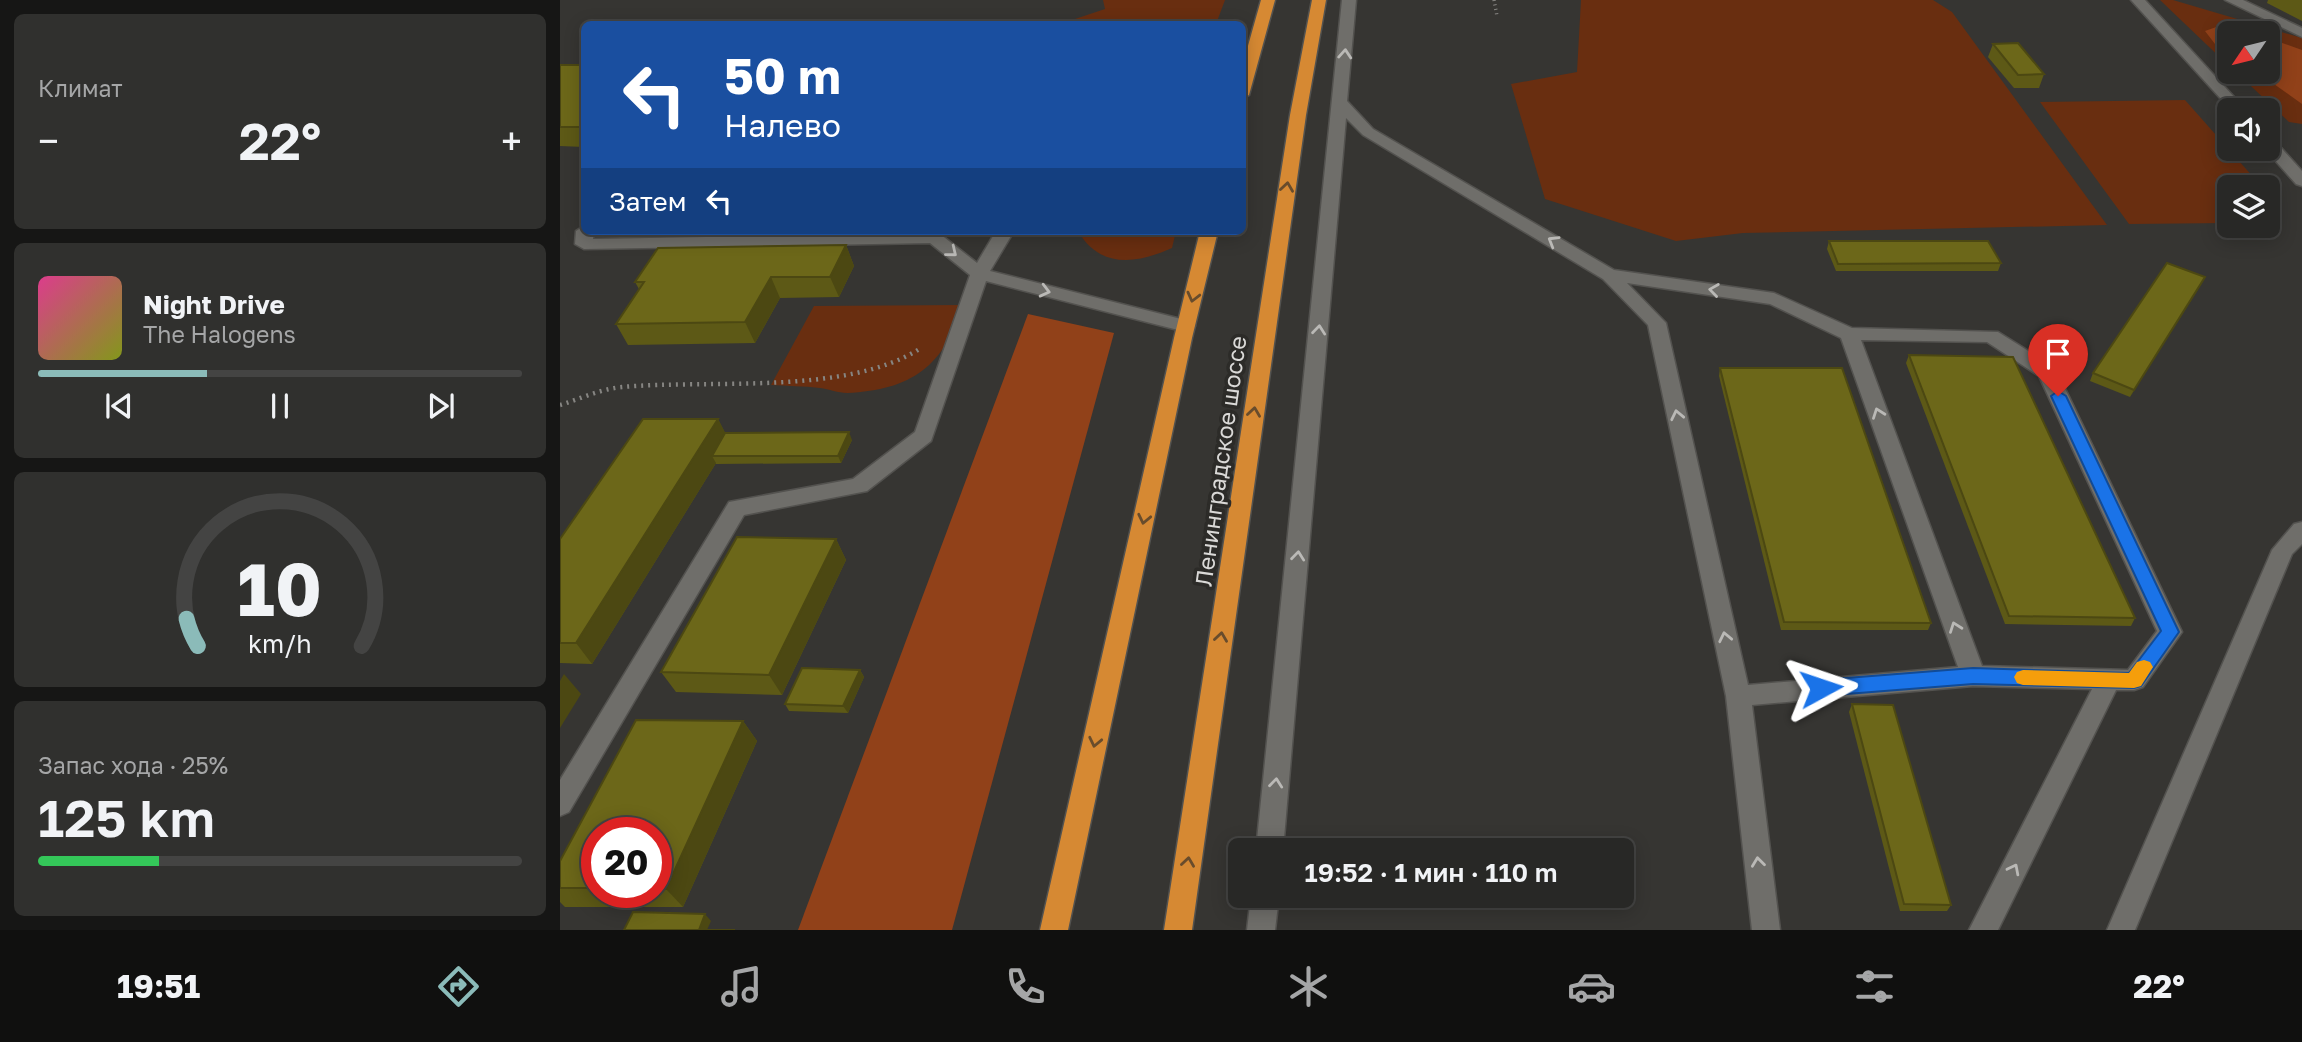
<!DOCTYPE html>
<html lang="ru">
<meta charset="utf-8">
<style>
:root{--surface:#282826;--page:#30302e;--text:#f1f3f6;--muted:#a5a6a7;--line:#444443;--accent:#8bbbb9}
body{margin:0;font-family:"Golos Text",sans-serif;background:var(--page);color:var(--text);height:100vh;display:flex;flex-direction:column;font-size:26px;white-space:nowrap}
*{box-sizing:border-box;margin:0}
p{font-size:23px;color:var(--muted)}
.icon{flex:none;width:38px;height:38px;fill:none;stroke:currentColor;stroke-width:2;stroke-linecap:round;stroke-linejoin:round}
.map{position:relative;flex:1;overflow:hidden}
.details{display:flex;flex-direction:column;gap:14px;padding:14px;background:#161615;width:560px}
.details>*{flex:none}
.hud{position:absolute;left:21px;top:21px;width:665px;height:214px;border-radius:10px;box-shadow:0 4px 18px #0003,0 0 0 2px var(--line);background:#1a4fa0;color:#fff;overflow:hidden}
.needle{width:46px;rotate:235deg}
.controls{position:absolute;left:1657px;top:21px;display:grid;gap:14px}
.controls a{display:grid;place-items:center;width:63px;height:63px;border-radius:10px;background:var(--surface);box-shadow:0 4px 18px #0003,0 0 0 2px var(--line);font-size:35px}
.speed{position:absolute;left:21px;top:817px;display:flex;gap:14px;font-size:35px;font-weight:700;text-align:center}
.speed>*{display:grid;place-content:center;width:91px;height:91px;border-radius:50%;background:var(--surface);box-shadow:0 4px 18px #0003,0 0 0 2px var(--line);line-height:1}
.speed .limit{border:10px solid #d22;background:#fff;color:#111}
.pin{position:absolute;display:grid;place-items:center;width:60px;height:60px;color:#fff;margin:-72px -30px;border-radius:50% 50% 50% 0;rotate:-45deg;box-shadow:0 0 7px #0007}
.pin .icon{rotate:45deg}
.me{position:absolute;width:77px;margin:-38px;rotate:85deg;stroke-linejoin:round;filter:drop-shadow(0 0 5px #0008)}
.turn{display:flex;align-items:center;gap:24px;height:147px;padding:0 28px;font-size:32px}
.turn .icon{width:91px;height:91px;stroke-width:2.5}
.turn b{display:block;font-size:49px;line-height:60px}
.then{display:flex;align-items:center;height:66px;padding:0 28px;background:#0003;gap:14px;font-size:26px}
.big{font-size:52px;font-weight:600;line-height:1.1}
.details .widget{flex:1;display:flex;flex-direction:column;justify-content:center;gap:10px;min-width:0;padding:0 24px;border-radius:10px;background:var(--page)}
.details .dial{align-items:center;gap:0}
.dial svg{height:182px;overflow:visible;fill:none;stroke:var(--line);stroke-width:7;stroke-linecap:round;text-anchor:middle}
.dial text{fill:var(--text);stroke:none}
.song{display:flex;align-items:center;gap:21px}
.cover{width:84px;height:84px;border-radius:10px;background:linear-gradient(135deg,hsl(330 70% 55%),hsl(70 70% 35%))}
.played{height:7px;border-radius:4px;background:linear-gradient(90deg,var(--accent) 35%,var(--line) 35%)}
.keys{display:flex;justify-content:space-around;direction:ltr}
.heat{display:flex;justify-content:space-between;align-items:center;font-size:38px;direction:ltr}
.charge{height:10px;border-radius:5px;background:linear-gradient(90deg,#34c759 25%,var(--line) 0)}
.trip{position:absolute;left:668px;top:838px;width:406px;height:70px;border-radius:10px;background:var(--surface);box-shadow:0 4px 18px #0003,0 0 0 2px var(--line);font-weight:600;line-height:70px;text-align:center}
.tab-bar{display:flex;height:112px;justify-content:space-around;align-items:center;background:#10100f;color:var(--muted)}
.tab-bar .icon{width:49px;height:49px}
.tab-bar .active{color:var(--accent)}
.tab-bar b{font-size:32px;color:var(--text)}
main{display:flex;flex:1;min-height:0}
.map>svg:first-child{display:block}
.green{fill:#692e10}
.forest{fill:#914119}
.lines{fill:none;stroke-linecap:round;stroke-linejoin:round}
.lane-casing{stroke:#53524f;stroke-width:3}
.street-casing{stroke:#53524f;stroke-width:3}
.highway-casing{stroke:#53524f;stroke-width:3}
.path-far1{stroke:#868582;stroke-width:3.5;stroke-dasharray:1 3.5;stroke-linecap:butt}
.path{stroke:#868582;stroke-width:4.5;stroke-dasharray:2 5;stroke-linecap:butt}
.lane{fill:#6f6e6a;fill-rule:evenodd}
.street{fill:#6f6e6a;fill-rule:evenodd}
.highway{fill:#d68933;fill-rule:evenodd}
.wall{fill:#5d5916;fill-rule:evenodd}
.shaded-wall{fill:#4c4812}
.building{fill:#6c6719;stroke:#4c4812;stroke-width:2}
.oneway{stroke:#bab9b6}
.oneway2{stroke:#684c2c}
.route{fill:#1a73e8;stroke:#114b97;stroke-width:2}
.slow{fill:#f59e0b}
.labels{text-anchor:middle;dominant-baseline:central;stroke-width:7;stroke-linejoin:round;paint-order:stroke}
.street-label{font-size:23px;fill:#dad9d7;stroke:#2c2b28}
</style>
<main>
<section class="details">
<div class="widget"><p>Климат</p>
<div class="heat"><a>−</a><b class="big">22°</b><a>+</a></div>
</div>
<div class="widget">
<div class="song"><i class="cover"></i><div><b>Night Drive</b><p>The Halogens</p></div></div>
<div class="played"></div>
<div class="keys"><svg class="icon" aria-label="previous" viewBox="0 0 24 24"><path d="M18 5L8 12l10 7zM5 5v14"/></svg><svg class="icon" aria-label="pause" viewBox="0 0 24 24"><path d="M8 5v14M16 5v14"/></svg><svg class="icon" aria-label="next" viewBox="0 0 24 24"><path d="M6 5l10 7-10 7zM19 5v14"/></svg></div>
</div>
<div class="widget dial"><svg viewBox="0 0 100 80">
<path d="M14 69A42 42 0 1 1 86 69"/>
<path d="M14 69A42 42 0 0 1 9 57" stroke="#8bbbb9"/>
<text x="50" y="56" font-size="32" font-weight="700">10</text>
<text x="50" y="72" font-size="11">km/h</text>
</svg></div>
<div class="widget"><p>Запас хода · 25%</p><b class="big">125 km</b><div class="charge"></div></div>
</section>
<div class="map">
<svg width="1742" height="930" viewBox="0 0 1742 930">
<rect width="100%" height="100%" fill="#363532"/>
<g class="green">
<path d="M543,0h122l-9,24h-156l45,-15z"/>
<path d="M1021,0h352l19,12 155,213 -364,8 -67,8 -131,-42 -34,-115 66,-12z"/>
<path d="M1600,0h13l129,38v86l-13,-2 -53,-50h32v-39h-38l-1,33z"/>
<path d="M1625,100l77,87h-32l-1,36 -100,1 -89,-122z"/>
<path d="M518,231h98l-4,17c-36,16 -72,21 -94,-17z"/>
<path d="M403,305c-19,61 -51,85 -116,88 -9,0 -18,-4 -27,-5 -16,-2 -33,-2 -49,-3l43,-79z"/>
</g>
<g class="forest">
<path d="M1662,25l32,8h-24l-1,22 -14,-11 -10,-13z"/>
<path d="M1708,38l34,12v54l-45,-32h11z"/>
<path d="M468,314l86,19 -162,597h-154z"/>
</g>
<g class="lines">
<defs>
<g id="lane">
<path d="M782,0h14l-9,101 26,28 241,141 160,23 78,35 146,4 56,35 3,5 125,260 -39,55 -9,3h-18l-118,240h-29l123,-241 -119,-3 -221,19 28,225h-28l-26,-234 -78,-371 -45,-46 -240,-144 -17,-17 -63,732h-27zM1067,283l143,21 71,34 117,329 -210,18 -82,-362zM1301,340l126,2 52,34 118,255 -29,39 -146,-4z"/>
<path d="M1665,0h18l59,28v9z"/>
<path d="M24,226v5h10l-1,8 341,-6 6,1 37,29 19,-32h18l-24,40 203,51 2,4 -9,6 -200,-51 -55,160 -64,50 -123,24 -175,297 -9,4v-36l169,-278 124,-23 62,-47 55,-157 -40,-32 -346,6 -9,-5 1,-13z"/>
<path d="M1742,522v22l-10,10 -157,376h-28l165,-380 22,-26z"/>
<path d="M691,896h28l-4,34h-28z"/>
</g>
<g id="street">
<path d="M1571,0h14l101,110h-15z"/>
<path d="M1708,138l6,2 28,31v15l-6,-2 -31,-35h3z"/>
</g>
<g id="highway">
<path d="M701,0h14l-26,95 -7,4v-32z"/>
<path d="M752,0h14l-20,115 -114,815h-28l126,-815z"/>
<path d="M640,231h18l-26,107 -124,592h-28l134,-592z"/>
</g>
</defs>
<use href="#lane" class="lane-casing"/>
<use href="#street" class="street-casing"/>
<use href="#highway" class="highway-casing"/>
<path class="path-far1" d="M934,0l3,16"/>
<path class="path" d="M0,405c20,-6 40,-16 62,-18 87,-8 225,9 299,-39"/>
<use href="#lane" class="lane"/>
<use href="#street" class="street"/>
<use href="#highway" class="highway"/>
</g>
<g class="wall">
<path d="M1708,0h34v21l-35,-18z"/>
<path d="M1433,44l51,30 -5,14h-25l-26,-31z"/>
<path d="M0,65h24v82l-24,-1z"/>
<path d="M1269,241l172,22 -3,8h-162l-9,-22z"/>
<path d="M286,245l8,21 -15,31 -59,1 -25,45 -127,2 -12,-21 23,-35 -4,-7z"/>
<path d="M1645,277l-75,120 -40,-16 3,-8z"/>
<path d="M1349,355l226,263 -4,8 -126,-2 -99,-261z"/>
<path d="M1160,368l211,255 -3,7h-147l-62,-254z"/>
<path d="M158,419l7,14 127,7 -11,23 -125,1v-1l-124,201 -32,-1v-124z"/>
<path d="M276,539l10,21 -64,135 -106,-3 -15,-20z"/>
<path d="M300,670l4,7 -16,36 -59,-2 -4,-7z"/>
<path d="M1292,704l99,201 -4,6h-47l-51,-199z"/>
<path d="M76,720l107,1 14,20 -74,166h-118l-5,-5v-41zM37,833h59v59h-59z"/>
</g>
<g class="shaded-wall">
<path d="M286,245l8,21 -15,31 -9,-20z"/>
<path d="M211,277l9,21 -25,45 -10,-21z"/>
<path d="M1645,277l-4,8 -71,112 4,-7z"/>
<path d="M158,419l11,21 -17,16 4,7 -124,201 -16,-21z"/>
<path d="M289,432l3,8 -11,23 -3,-7z"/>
<path d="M276,539l10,21 -64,135 -13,-20z"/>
<path d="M300,670l4,7 -16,36 -5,-7z"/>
<path d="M4,674l17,20 -21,34v-47z"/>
<path d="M183,721l14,20 -74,166 -17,-18z"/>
<path d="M145,914l6,7 -4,9h-8z"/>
</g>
<g class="building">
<path d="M1458,43l26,31 -26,1 -25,-31z"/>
<rect x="0" y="65" width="24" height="62"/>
<path d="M1269,241h159l13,22 -163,1z"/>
<path d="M286,245l-16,32h-59l-26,45 -129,2 28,-42h-9l23,-34z"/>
<path d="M1607,263l38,14 -71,113 -41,-17z"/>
<path d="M1349,355l104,2 122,261 -126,-2z"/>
<path d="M1160,368h122l89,255 -147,-1z"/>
<path d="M83,419h75l-142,224h-16v-104z"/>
<path d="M289,432l-11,24h-126l13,-23z"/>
<path d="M177,537l99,2 -67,136 -108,-3z"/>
<path d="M242,668l58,2 -17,36 -58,-2z"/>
<path d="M1292,704l41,1 58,200 -47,-1z"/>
<path d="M76,720l107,1 -77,168h-10v-56h-59v55h-37v-27z"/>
<path d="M73,912l72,2 -6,16h36h-111z"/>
</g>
<defs><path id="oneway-chevron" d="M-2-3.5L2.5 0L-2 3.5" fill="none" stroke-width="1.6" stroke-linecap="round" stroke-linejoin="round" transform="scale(1.75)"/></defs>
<g class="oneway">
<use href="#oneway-chevron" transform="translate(785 54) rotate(-86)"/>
<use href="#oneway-chevron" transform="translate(993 241) rotate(-149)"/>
<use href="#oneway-chevron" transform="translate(392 252) rotate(39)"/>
<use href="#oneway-chevron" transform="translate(1154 290) rotate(-172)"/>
<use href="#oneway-chevron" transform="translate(485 291) rotate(14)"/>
<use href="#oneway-chevron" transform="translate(759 330) rotate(-84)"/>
<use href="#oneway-chevron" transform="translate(1318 413) rotate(-110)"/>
<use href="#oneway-chevron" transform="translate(1117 415) rotate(-102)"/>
<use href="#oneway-chevron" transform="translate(738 556) rotate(-84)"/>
<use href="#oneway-chevron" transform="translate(1395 627) rotate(-110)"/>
<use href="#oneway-chevron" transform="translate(1165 637) rotate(-102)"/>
<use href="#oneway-chevron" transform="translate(716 783) rotate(-84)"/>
<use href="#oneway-chevron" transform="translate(1198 862) rotate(-97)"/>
<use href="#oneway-chevron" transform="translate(1454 869) rotate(-63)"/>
</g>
<g class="oneway2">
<use href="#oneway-chevron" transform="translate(727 187) rotate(-82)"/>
<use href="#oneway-chevron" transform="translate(633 297) rotate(104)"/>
<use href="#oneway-chevron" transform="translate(694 412) rotate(-82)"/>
<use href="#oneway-chevron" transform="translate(584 519) rotate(102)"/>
<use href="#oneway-chevron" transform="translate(661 637) rotate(-82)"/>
<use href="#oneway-chevron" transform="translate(535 742) rotate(102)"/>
<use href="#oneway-chevron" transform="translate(628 862) rotate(-82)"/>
</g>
<path class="route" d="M1498,391l8,5 113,236 -38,54 -7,2 -161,-4 -152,12 -6,-3 -3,-5 3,-6 6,-2 152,-12 156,5 32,-42 -110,-235z"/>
<path class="slow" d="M1584,660l6,2 3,5 -12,19 -7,2 -111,-3 -6,-2 -3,-6 3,-5 6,-2 106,3 8,-11z"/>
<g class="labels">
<g class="street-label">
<text transform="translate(660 461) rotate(-82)">Ленинградское шоссе</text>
</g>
</g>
</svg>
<div class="controls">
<a><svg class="needle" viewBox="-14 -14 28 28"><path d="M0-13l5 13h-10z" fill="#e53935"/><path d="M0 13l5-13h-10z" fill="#a5a6a7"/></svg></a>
<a><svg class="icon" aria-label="sound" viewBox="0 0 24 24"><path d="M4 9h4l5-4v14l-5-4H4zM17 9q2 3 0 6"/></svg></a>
<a><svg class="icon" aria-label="layers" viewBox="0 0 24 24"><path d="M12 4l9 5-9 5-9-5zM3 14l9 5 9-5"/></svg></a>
</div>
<div class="speed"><div class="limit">20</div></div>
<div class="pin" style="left:1498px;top:396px;background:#d93025"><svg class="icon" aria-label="arrive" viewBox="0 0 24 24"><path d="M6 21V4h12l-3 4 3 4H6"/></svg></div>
<svg class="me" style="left:1261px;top:688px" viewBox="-20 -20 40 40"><path d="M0-17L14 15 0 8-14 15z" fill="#1a73e8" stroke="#fff" stroke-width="4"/></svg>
<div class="trip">19:52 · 1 мин · 110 m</div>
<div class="hud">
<div class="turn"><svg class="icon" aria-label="left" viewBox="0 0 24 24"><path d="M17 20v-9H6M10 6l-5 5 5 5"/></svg><div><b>50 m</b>Налево</div></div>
<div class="then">Затем<svg class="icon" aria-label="left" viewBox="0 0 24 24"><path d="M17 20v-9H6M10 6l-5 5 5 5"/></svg></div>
</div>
</div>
</main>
<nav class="tab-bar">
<b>19:51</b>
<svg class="icon active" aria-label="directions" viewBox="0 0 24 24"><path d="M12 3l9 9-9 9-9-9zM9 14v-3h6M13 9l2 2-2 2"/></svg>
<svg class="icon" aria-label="music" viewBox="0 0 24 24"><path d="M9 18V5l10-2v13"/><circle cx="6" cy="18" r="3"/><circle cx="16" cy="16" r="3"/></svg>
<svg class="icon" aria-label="phone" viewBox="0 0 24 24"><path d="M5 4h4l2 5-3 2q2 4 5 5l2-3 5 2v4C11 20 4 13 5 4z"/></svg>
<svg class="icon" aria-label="climate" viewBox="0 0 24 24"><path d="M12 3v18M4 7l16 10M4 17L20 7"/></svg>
<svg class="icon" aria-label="car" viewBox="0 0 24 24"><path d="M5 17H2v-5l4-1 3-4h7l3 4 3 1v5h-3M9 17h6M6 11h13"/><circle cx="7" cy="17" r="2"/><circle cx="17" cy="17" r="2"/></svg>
<svg class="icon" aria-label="filters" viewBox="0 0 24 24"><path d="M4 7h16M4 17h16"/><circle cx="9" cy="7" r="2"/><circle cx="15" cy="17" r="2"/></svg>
<b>22°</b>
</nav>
